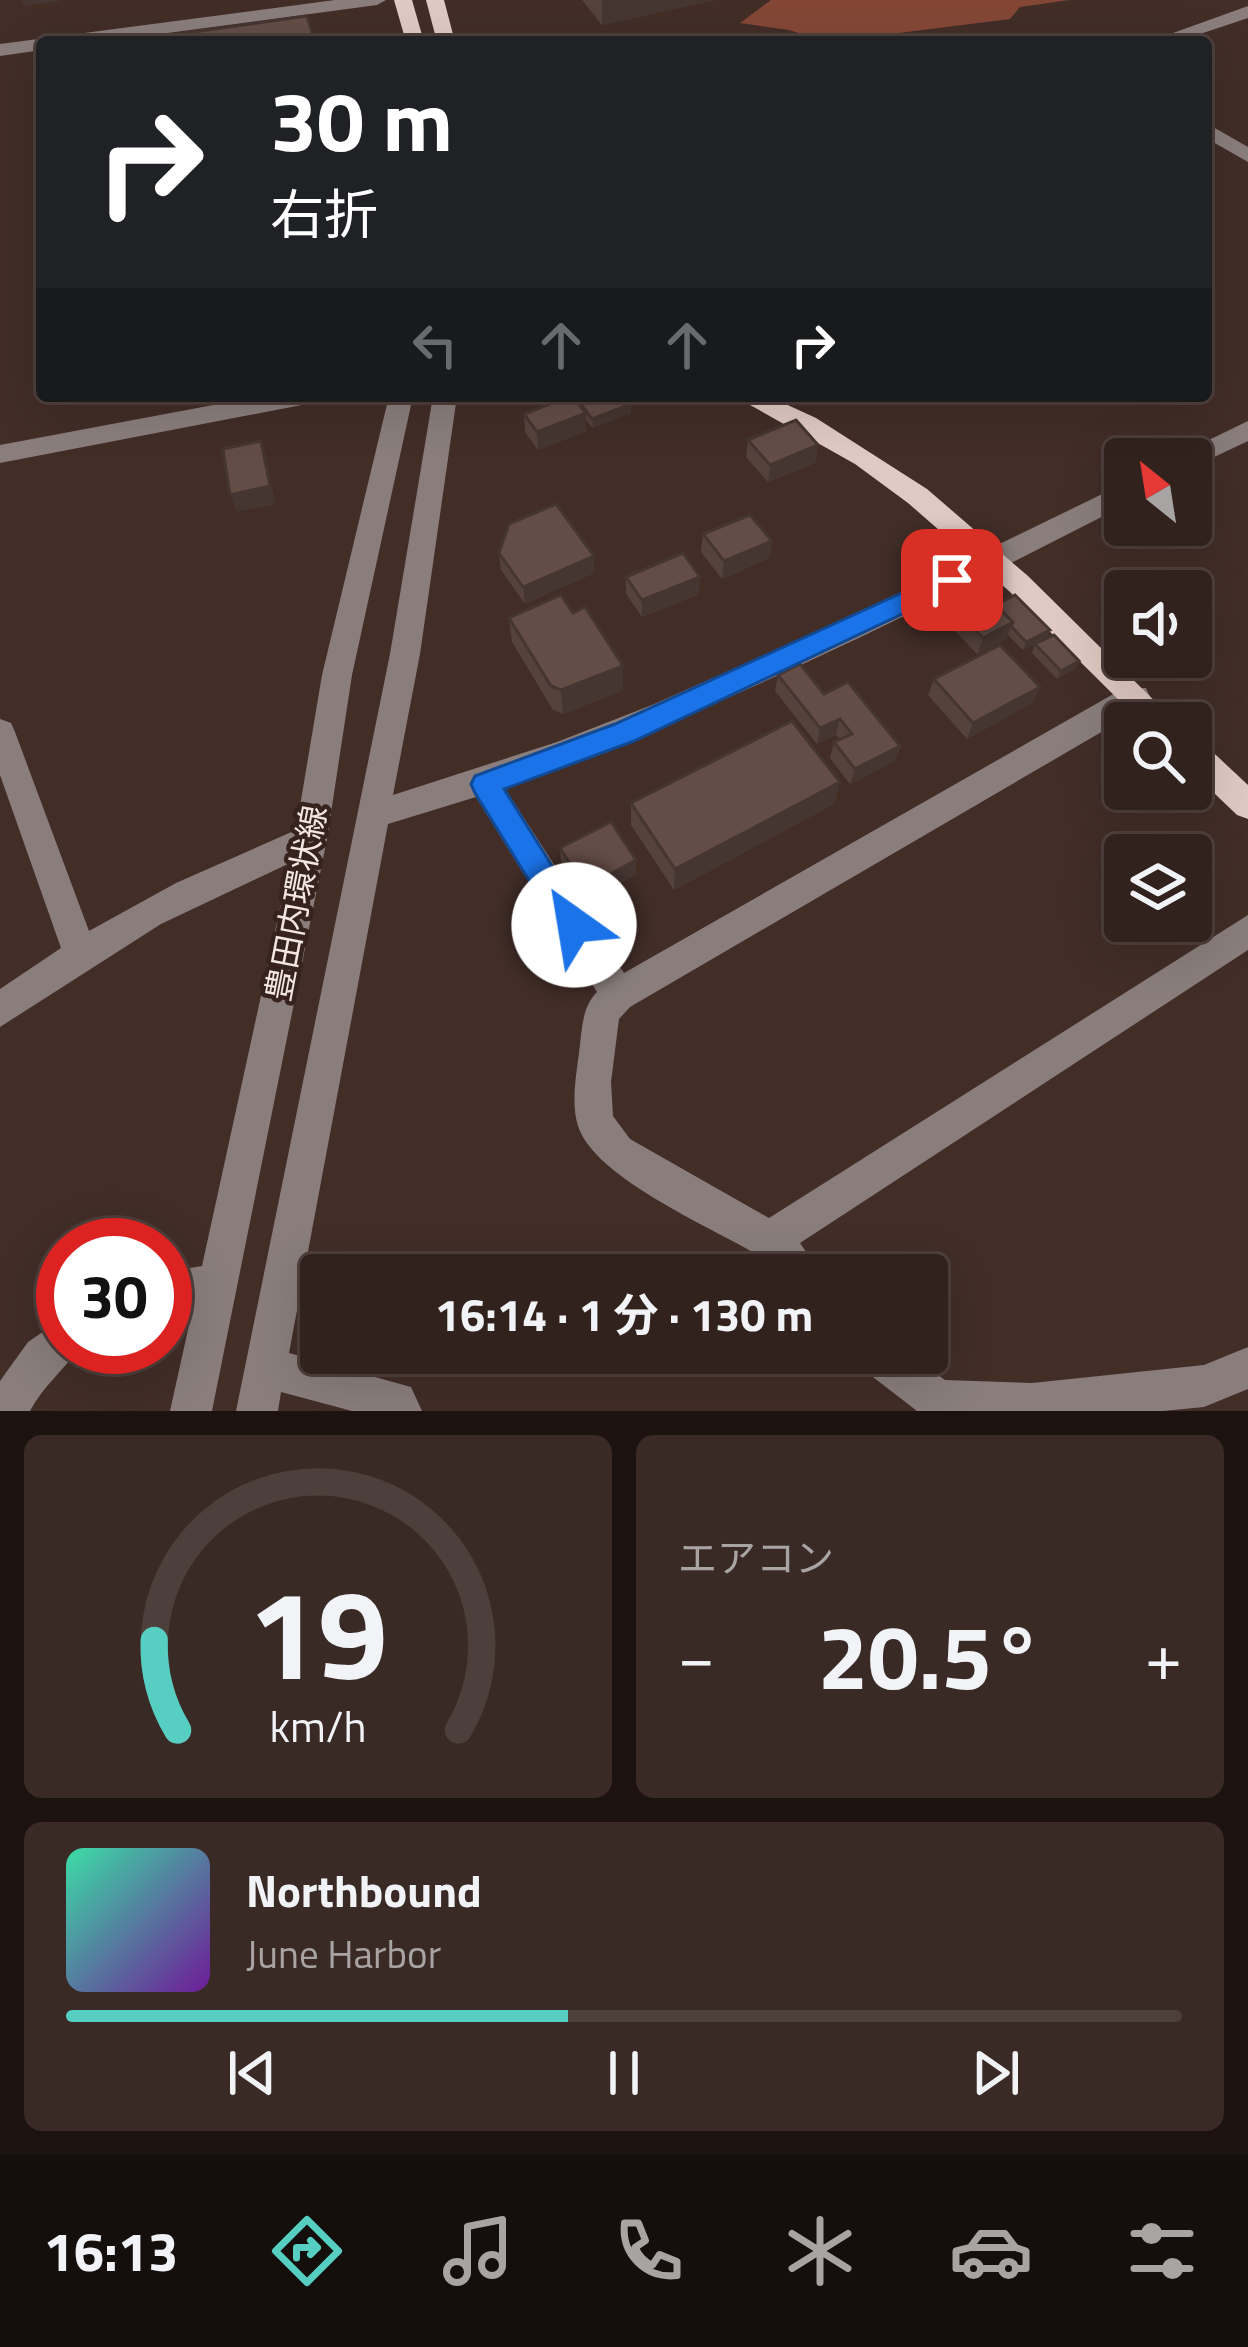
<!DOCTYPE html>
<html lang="ja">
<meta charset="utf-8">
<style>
:root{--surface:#32221d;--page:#3a2a26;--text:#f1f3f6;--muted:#a8a4a4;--line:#4d3f3b;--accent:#57cec2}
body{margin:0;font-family:"Titillium Web","Noto Sans JP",sans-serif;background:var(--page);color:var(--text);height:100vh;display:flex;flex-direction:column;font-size:45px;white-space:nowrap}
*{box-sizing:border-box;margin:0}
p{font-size:39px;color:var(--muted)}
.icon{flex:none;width:66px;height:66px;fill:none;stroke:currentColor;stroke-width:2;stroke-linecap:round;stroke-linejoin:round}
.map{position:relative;height:1411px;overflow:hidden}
.details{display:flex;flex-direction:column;gap:24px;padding:24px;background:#1c1310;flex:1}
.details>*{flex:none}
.top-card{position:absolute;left:36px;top:36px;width:1176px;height:366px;border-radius:12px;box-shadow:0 12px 48px #0002,0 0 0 3px var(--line);background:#202124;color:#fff;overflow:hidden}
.needle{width:78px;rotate:330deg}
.tools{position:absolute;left:1104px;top:438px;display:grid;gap:24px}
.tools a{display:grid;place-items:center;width:108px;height:108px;border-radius:12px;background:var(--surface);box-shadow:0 12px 48px #0002,0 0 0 3px var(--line);font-size:60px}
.speed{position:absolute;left:36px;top:1218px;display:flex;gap:24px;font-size:60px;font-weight:700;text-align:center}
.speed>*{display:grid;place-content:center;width:156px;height:156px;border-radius:50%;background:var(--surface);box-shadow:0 12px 48px #0002,0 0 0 3px var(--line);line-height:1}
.speed .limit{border:18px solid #d22;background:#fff;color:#111}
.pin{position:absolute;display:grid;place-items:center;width:102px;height:102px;color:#fff;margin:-51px;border-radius:24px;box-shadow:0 6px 18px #0006}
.me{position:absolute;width:132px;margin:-66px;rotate:328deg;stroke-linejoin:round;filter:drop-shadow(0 0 9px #0008)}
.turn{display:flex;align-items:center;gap:42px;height:252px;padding:0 36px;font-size:54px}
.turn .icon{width:156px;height:156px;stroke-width:2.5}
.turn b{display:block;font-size:84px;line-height:102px}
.lanes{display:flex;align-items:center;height:114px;padding:0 36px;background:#0003;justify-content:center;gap:60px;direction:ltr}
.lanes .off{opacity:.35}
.big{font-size:90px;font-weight:700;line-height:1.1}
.details .tile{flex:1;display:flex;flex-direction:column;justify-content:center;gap:18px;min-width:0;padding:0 42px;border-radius:18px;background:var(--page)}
.details .dial{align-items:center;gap:0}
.dial svg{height:312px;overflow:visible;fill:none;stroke:var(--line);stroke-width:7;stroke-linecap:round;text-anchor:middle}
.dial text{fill:var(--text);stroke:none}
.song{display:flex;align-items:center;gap:36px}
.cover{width:144px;height:144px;border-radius:18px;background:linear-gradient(135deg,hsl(160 70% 55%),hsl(280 70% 35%))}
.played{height:12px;border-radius:6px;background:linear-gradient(90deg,var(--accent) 45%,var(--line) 45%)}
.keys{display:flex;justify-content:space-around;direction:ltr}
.heat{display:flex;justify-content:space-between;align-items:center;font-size:66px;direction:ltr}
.details .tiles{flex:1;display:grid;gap:24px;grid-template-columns:1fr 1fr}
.tile:last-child{grid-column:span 2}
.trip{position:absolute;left:300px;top:1254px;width:648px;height:120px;border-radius:12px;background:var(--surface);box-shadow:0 12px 48px #0002,0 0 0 3px var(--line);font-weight:700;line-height:120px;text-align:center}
.menu{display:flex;height:192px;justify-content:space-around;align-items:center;background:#140e0c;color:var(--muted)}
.menu .icon{width:84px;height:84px}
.menu .current{color:var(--accent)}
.menu b{font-size:54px;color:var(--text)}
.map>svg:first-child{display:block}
.green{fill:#844736}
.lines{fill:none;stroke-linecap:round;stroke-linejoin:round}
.minor{fill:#897e7b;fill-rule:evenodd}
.major{fill:#e0c9c2;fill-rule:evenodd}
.wall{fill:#56423d}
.shaded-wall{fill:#463632}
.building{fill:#644d47;stroke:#463632;stroke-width:3}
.route{fill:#1a73e8;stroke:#114b97;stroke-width:3}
.labels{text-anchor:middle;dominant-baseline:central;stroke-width:9;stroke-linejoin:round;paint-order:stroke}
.street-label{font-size:33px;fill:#f4e7e3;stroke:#37231e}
</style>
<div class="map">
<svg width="1248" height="1411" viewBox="0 0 1248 1411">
<rect width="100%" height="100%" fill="#422d27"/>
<path class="green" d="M771,0h298l-49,7 -10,12 -183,23 -38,-12 -49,-7z"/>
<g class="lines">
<g class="minor">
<path d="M335,0h51l-9,5 -277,37h-58v8l-42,6v-12z"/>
<path d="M1248,6v12l-72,24h-28z"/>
<path d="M1206,123l42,24v15l-42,-24z"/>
<path d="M262,396h57l-12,8 -307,59v-18z"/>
<path d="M389,396h24l-61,279 -25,164 -115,572h-42l23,-104 -28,5v-40l37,-6 88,-403 -129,61 -161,103v-38l61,-41 -61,-173v-56l11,4 4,9 74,199 87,-48 120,-53 26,-155z"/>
<path d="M433,396h24l-37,258 -27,141 164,-53 95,-37 187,-83 286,-139v22c-203,104 -406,206 -621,282l120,186 500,-285h22l4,9 -4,9 -516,301 -11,12 -8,63 2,34 17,23 139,79 479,-303v35l-448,293 22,32h-47l-19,-21c-47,-28 -161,-76 -178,-128 -7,-22 -2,-50 1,-73 3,-21 2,-45 18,-61l-121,-195 -88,27 -99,529 122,34 11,24h-70l-71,-19 -3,19h-42l154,-757z"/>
<path d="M1248,421v20l-57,27v-9h-13l4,-6z"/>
<path d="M63,1318v29h17c-15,22 -37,39 -50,64h-30v-30l28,-39z"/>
<path d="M1248,1347v42l-44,18 -41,4h-246l-57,-44 -6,-14h54l37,27 87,3 172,-18z"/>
</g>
<g class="major">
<path d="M394,0h18l12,42h-18z"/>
<path d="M426,0h18l11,42h-18z"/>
<path d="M734,396h34l48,22 111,71 101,87 149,147h-35l-133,-132 -101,-88 -53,-39z"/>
<path d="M1191,738l11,4 46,43v34l-11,-4 -46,-44z"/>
</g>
</g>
<g class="wall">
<path d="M582,0h132l-112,25z"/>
<path d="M578,403l53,10 -38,15 -7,-8v11l-48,19 -13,-18 -1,-18z"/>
<path d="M748,440l70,5 -3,18 -47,19 -22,-25z"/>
<path d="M703,534l69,7 -3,17 -47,21 -21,-27z"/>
<path d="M499,553l95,3v17l-69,31 -24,-34z"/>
<path d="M626,577l73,17 -57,23 -16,-23z"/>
<path d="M1001,585l-7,18 56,27 -4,8 -23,12 -15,-15 -2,4 -29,15 -46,-48 5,-17z"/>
<path d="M573,613l50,53v24l-60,24 -10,-4 -41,-68 -3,-24z"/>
<path d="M1035,644l44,17 -4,8 -18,10 -25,-26z"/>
<path d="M778,675l46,19 76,52 -5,15 -45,23 -20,-26 4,-16 6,-3 -4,-4 -19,9 -42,-53z"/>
<path d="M934,679l106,8 -8,16 -65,36 -39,-44z"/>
<path d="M840,782l-6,22 -160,86 -43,-65v-22z"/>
<path d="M560,848l76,12v15l-51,27 -24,-40z"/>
</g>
<g class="shaded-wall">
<path d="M22,0h38v1l-36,5z"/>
<path d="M602,0h112l-112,25z"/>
<path d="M631,404v9l-38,15 -1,-9z"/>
<path d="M586,413v18l-48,19 -1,-18z"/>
<path d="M261,441l15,63 -39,8 -7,-17z"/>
<path d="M818,445l-3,18 -47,19 2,-17z"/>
<path d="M772,541l-3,17 -47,21 2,-18z"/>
<path d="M594,556v17l-69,31 -2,-17z"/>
<path d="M700,577l-1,17 -57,23v-17z"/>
<path d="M1001,585l-6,17 -16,9 6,-17z"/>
<path d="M1013,622l-7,17 -29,15 6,-16z"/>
<path d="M1050,630l-4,8 -23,12 3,-8z"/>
<path d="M1079,661l-4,8 -18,10 4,-8z"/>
<path d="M623,666v24l-60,24 -2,-24z"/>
<path d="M1040,687l-8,16 -65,36 6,-16z"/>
<path d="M840,719l-4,16 -19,9 3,-16z"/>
<path d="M900,746l-5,15 -45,23 5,-15z"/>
<path d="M840,782l-6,22 -160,86 1,-21z"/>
<path d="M636,860v15l-51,27v-14z"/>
</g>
<g class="building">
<path d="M307,16l8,26h-187v-1z"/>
<path d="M570,396h2l14,17 -49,19 -13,-18z"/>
<path d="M589,396h35l7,8 -39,15 -14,-19z"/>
<path d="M796,420l22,25 -48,20 -22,-25z"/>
<path d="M261,441l9,45 -40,9 -7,-46z"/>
<path d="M556,504l38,52 -71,31 -24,-34 10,-29z"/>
<path d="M750,515l22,26 -48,20 -21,-27z"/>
<path d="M683,553l17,24 -58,23 -16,-23z"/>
<path d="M982,566l19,19 -16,9 28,28 -30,16 -47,-49z"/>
<path d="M561,595l12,18 12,-6 38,59 -62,24 -10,-4 -42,-68z"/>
<path d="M1015,595l35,35 -24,12 -15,-16 2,-4 -17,-17z"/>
<path d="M1054,635l25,26 -18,10 -26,-27z"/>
<path d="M1000,645l40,42 -67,36 -39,-44z"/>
<path d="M800,664l24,30 24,-12 52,64 -45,23 -21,-27 18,-8 -12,-15 -20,9 -42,-53z"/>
<path d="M792,721l48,61 -165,87 -44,-66z"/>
<path d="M611,822l25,38 -51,28 -25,-40z"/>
</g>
<path class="route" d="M952,570l9,3 3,7 -3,6 -327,155 -130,48 85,136 -4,10 -11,4 -11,-4 -88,-142 -4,-9 4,-8 140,-52z"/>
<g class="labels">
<g class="street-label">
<text transform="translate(296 903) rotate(-79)">豊田内環状線</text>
</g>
</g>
</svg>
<div class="tools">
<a><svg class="needle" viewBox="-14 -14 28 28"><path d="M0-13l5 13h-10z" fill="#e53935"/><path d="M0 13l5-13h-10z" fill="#a8a4a4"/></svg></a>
<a><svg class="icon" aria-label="sound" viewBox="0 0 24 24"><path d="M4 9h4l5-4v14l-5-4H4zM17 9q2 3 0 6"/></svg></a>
<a><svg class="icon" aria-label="search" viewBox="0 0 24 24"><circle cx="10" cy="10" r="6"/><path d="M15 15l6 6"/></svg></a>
<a><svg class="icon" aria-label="layers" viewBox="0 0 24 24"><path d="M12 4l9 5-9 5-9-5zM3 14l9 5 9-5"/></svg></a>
</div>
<div class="speed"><div class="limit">30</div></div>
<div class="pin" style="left:952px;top:580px;background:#d93025"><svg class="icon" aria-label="arrive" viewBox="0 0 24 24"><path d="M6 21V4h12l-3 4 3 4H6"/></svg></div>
<svg class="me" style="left:574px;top:925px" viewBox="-20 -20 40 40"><circle r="19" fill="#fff"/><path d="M0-13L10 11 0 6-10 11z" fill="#1a73e8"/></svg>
<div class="trip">16:14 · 1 分 · 130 m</div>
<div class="top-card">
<div class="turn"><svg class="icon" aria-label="right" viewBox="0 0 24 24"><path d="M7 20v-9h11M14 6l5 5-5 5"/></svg><div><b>30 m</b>右折</div></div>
<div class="lanes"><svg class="icon off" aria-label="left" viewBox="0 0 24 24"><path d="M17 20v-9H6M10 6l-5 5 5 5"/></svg><svg class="icon off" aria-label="ahead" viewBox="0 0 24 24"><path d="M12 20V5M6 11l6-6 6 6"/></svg><svg class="icon off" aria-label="ahead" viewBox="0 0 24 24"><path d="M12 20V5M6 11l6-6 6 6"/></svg><svg class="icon" aria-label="right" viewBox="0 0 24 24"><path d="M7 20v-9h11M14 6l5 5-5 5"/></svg></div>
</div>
</div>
<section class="details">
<div class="tiles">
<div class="tile dial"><svg viewBox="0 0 100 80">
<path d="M14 69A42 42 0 1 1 86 69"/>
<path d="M14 69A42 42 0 0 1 8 46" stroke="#57cec2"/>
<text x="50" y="56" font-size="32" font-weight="700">19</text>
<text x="50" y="72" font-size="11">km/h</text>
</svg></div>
<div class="tile"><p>エアコン</p>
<div class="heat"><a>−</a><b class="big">20.5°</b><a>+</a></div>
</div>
<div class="tile">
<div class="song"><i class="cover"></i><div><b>Northbound</b><p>June Harbor</p></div></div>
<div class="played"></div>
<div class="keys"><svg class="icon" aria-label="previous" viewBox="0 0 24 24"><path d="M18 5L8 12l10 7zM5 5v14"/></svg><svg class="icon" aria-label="pause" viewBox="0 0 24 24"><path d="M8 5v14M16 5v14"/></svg><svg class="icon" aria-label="next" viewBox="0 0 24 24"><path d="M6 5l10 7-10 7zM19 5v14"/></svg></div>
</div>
</div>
</section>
<nav class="menu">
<b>16:13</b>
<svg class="icon current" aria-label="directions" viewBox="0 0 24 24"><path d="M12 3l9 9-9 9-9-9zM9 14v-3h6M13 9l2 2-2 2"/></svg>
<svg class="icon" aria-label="music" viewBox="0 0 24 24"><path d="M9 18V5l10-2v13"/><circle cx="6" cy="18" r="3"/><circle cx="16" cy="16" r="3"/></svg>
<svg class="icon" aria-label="phone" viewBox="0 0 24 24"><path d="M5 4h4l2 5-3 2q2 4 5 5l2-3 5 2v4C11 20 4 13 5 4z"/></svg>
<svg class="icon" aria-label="climate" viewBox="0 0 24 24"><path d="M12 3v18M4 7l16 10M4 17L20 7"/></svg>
<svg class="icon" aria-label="car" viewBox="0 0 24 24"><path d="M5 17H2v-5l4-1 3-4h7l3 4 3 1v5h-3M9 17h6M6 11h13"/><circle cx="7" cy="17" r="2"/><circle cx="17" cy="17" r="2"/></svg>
<svg class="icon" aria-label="filters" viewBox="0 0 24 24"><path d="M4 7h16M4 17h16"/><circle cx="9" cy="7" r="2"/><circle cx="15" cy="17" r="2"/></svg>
</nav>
